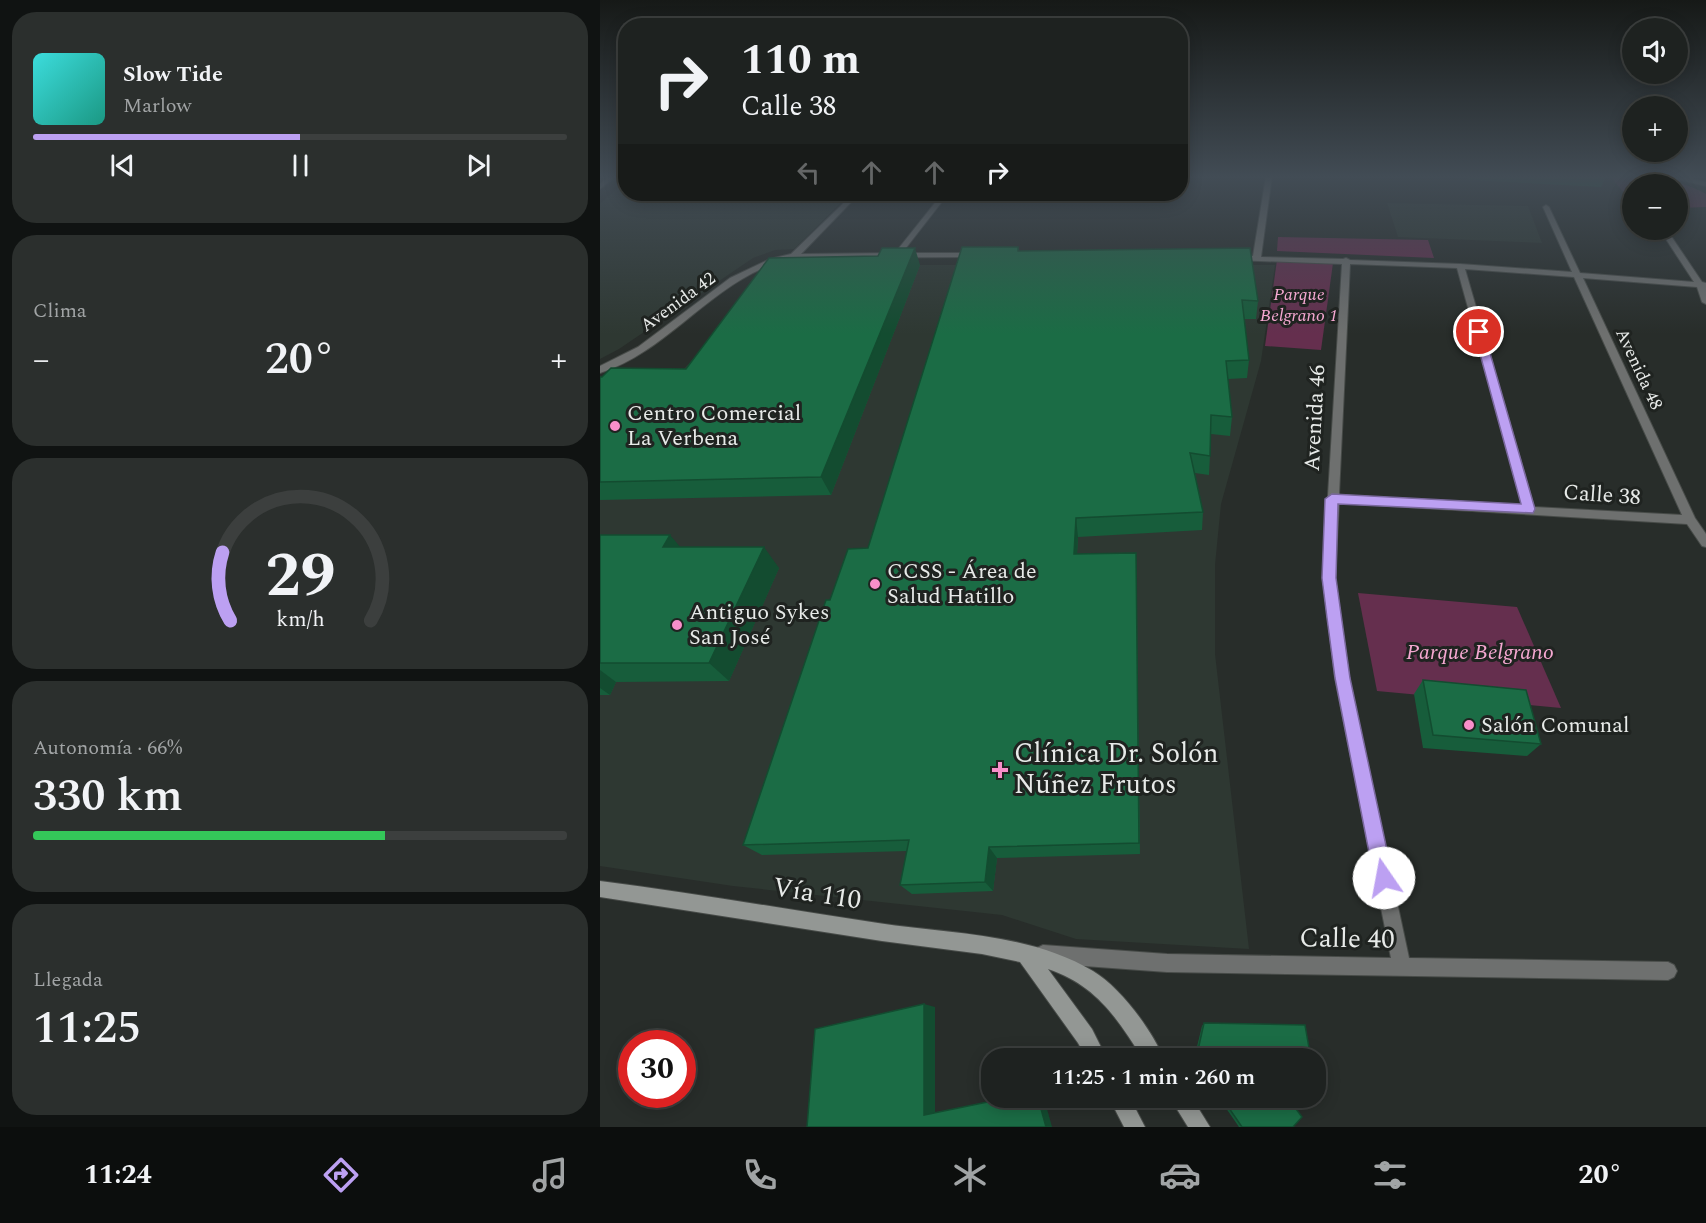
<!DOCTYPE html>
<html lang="es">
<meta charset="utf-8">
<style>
:root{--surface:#1e2220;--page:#2b2f2d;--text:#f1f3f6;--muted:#a1a4a5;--line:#3c3f3e;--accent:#bca0f2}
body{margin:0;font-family:Spectral,serif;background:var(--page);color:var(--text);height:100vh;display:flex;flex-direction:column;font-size:22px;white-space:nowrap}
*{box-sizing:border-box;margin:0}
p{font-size:20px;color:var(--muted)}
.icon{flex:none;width:33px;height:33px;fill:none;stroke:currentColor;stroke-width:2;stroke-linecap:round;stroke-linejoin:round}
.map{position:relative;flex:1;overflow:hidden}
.side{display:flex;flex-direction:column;gap:12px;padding:12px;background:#101312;width:600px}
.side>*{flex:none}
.banner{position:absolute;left:18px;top:18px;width:570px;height:183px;border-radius:24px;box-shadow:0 3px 15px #0003,0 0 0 2px var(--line);background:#1e2220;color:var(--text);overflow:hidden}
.buttons{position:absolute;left:1022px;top:18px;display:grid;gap:12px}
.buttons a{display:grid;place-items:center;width:66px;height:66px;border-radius:50%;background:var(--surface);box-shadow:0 3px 15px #0003,0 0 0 2px var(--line);font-size:30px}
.speed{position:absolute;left:18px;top:1030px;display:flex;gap:12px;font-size:30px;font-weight:700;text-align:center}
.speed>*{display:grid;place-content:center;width:78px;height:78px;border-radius:50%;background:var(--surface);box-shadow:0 3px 15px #0003,0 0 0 2px var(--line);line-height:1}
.speed .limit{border:9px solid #d22;background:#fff;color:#111}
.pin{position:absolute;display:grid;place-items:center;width:51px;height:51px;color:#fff;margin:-26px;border:3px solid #fff;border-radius:50%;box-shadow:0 2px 6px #0007}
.me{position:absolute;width:66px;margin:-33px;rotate:348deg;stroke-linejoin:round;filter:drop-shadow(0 0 4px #0008)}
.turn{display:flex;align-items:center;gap:21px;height:126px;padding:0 24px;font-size:27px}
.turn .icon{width:78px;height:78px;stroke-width:2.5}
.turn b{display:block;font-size:42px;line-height:51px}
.lanes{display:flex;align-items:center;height:57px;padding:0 24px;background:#0003;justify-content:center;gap:30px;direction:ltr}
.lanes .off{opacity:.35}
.big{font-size:45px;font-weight:600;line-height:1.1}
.side .tile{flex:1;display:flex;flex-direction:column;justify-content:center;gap:9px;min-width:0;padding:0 21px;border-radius:24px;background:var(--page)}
.side .dial{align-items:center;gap:0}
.dial svg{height:156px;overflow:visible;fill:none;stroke:var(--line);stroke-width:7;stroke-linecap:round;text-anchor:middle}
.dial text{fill:var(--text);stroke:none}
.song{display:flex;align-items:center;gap:18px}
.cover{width:72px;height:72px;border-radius:9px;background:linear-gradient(135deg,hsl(180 70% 55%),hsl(170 70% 35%))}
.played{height:6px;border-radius:3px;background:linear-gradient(90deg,var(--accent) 50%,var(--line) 50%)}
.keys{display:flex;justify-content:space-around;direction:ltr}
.heat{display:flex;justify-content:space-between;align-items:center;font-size:33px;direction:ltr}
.charge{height:9px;border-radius:4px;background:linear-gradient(90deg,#34c759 66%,var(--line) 0)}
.trip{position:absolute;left:381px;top:1048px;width:345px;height:60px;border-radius:24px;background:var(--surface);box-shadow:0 3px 15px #0003,0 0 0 2px var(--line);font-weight:600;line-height:60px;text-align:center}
.tab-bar{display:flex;height:96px;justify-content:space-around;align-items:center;background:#0c0e0d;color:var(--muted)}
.tab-bar .icon{width:42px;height:42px}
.tab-bar .current{color:var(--accent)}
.tab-bar b{font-size:27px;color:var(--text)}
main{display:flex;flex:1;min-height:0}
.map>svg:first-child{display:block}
.built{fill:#2e3832}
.green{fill:#652f4e}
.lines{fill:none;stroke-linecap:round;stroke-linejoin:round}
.minor-casing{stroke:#474b48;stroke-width:2}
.tertiary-casing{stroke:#474b48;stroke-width:2}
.secondary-casing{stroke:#474b48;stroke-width:2}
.minor{fill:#6e706f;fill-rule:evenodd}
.tertiary{fill:#6e706f;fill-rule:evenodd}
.secondary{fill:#939794;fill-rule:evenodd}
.wall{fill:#175d3b}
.shaded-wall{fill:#134c30}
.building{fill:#1b6c45;stroke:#134c30;stroke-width:1.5}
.route{fill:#bca0f2;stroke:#7a689d;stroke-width:1.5}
.poi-dot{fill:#f98fca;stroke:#1f2320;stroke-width:2}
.labels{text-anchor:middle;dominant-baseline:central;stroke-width:6;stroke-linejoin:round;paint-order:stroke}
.far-park-label{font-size:18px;font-style:italic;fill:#f5a8d1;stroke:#1f2320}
.far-street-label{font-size:18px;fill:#e7eae8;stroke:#1f2320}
.poi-label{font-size:22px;fill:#e7eae8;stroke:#1f2320;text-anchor:start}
.street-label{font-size:22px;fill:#e7eae8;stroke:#1f2320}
.park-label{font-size:22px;font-style:italic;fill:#f5a8d1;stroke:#1f2320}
.near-poi-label{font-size:27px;fill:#e7eae8;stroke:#1f2320;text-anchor:start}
.near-street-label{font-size:27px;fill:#e7eae8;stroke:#1f2320}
</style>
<main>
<section class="side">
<div class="tile">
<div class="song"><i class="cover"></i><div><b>Slow Tide</b><p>Marlow</p></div></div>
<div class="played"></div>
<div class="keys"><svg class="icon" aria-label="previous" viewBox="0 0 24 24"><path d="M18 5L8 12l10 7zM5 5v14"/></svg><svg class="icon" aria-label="pause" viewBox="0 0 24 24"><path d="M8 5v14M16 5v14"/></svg><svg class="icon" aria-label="next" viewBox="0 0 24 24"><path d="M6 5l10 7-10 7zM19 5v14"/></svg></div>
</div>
<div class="tile"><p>Clima</p>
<div class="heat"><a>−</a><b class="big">20°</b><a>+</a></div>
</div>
<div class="tile dial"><svg viewBox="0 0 100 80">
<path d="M14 69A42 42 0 1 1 86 69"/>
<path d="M14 69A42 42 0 0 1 10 34" stroke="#bca0f2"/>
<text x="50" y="56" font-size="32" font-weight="700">29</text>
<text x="50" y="72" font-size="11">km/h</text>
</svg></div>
<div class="tile"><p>Autonomía · 66%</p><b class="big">330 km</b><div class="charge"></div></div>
<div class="tile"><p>Llegada</p><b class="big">11:25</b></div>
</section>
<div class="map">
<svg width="1106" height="1127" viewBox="0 0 1106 1127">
<rect width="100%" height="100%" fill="#282d2a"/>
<g class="built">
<path d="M25,181l1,13h197l-2,2h27l-54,53 -19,1 -22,8 -134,91 -19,10v-155z"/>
<path d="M787,203l141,3 14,37 -144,-6z"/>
<path d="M275,265h400l-14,96 -40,143 -6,61v89l34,295 -173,-10 -74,-24 -269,-29 -133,-20v-408l172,-183z"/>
</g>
<g class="green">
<path d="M1011,177c33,2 66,0 95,17v13l-29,1v-24h-45v19z"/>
<path d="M678,237l150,3 6,18 -157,-7z"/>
<path d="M677,260l56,3 -12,87 -56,-4z"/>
<path d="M758,593l159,14 44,101 -184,-17z"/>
</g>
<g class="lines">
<defs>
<g id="minor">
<path d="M666,176h6l-11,81 82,2 3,-1 4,2 110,4 112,8 -29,-65 3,-2 3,2 31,66 114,9 -34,-52h7l35,52 4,1v21l-4,-2 -5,-15 -114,-9 112,240 11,16v13l-4,-1 -15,-22 -348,-21 -4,75 14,100 60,280 259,4 6,3 3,6 -3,6 -6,3 -501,-8 -124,-9 -6,-3 -3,-6 3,-6 6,-3 124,9 224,4 -56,-280 -12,-100 19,-314 -108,-4 -1,-2 4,-2h16zM750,264l107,4 66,238 -184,-11zM865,269l109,8 108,238 -148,-8z"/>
<path d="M1063,176h12l31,6v4z"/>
<path d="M253,194h6l-58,60 94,-1 47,-59h6l-46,59h72l4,2 -4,2 -180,1c-79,17 -120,91 -194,115v-7l38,-19 92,-69 40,-19 21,-5z"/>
</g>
<path id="tertiary" d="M9,176h7l-16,13v-5z"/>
<g id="secondary">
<path d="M0,881c93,12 185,28 278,42 72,11 152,10 215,48 27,16 59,59 71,88h-21c-26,-41 -47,-74 -95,-90l44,60 15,30h-20l-9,-16 -58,-81 -38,-8 -100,-13 -282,-44z"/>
<path d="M509,1098h21l15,29h-21z"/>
<path d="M570,1098h22l18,29h-22z"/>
</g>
</defs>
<use href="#minor" class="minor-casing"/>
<use href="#tertiary" class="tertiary-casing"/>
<use href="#secondary" class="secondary-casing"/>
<use href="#minor" class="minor"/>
<use href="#tertiary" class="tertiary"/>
<use href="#secondary" class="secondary"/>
</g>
<g class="wall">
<path d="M866,176h140l-5,11 -133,-7z"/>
<path d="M418,247l1,4 239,50 -2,18h-12l5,41 -2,18 -19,1 4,38 -2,19 -19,-2 -2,41 -14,-2 8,39 -1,18 -124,7 -1,17 59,17 4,283 -143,4 -4,33 -81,3 -12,-9 7,-34 -145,4 -19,-10 87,-245 38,-52z"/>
<path d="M320,265l-89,230 -231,5v-123l86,-8z"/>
<path d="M0,535l80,12 99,21 -50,113 -113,1 -6,13h-10z"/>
<path d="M823,680l118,64 -14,12 -104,-8 -9,-54z"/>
<path d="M604,1023l107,36h-117l8,-33z"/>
<path d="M619,1098h69l5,29h-54z"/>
</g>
<g class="shaded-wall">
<path d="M315,248l5,17 -89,230 -10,-18z"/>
<path d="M476,518l2,19 -2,35 -2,-18z"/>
<path d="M70,535l18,21 -25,-9z"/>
<path d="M164,547l15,21 -50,113 -20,-18z"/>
<path d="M0,670l16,12 -6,13 -10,-7z"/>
<path d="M389,847l8,11 -4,33 -8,-9z"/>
<path d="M324,1004l11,3v106l-11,2z"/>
<path d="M438,1098h6l8,29h-6z"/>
</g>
<g class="building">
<path d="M362,247h56v4l232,-3 8,53 -16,-1 7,60 -23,1 6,56 -21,-2 -1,41 -20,-3 13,59 -127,6 -2,36 62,-1 3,290 -150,4 -4,35 -85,3 9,-45 -166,5 83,-245h4l18,-51 20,-1z"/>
<path d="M282,248h33l-94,229 -221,5v-105h2l9,-9 75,1 83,-111 109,-2z"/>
<path d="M0,535h70l-7,12h101l-55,116h-109z"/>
<path d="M823,680l103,10 15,54 -108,-9z"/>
<path d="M324,1004v111l83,-17h31l8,29h-239l8,-98z"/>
<path d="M604,1023l101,2 6,34h-115z"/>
<path d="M622,1098h66l14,19 -9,10h-51z"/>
</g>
<linearGradient id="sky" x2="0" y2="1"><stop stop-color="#161917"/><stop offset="0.53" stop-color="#424c55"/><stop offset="1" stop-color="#424c55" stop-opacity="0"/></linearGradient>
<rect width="1106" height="334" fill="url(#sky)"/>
<path class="route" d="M879,329l5,3 51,177 -2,4 -195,-9 -2,74 14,100 43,200 -3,7 -6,2 -7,-2 -3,-7 -39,-200 -8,-60 -5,-40 3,-79 7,-5 189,10 -47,-172z"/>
<g class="poi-dot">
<circle cx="15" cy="426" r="6"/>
<circle cx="275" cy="584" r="6"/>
<circle cx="77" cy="625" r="6"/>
<circle cx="869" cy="725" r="6"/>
<path d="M397 761h6v6h6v6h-6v6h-6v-6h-6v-6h6z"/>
</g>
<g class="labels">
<g class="far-park-label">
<text x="699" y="294">Parque<tspan x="699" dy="21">Belgrano 1</tspan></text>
</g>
<g class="far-street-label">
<text transform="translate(78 302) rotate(-36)">Avenida 42</text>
<text transform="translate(1039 369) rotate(65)">Avenida 48</text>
</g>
<g class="poi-label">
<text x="27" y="413">Centro Comercial<tspan x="27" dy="25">La Verbena</tspan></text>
<text x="287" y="571">CCSS - Área de<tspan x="287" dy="25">Salud Hatillo</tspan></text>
<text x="89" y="612">Antiguo Sykes<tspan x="89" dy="25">San José</tspan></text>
<text x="881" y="725">Salón Comunal</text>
</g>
<g class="street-label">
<text transform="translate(715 418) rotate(-87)">Avenida 46</text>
<text transform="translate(1002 495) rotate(4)">Calle 38</text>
</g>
<g class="park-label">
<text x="880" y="652">Parque Belgrano</text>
</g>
<g class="near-poi-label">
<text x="414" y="754">Clínica Dr. Solón<tspan x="414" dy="31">Núñez Frutos</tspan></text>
</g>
<g class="near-street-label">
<text transform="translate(217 894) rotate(9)">Vía 110</text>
<text transform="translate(747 939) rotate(1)">Calle 40</text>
</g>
</g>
</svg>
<div class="buttons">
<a><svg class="icon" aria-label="sound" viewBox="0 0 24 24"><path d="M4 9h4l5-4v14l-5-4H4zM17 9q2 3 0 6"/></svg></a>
<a>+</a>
<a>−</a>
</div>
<div class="speed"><div class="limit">30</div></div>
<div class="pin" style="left:879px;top:332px;background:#d93025"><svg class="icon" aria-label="arrive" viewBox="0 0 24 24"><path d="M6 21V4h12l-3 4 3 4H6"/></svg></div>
<svg class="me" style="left:784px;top:878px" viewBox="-20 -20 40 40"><circle r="19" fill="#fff"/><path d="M0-13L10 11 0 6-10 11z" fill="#bca0f2"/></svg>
<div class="trip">11:25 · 1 min · 260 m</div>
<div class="banner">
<div class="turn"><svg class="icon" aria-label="right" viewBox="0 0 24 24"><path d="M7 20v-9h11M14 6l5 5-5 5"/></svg><div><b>110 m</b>Calle 38</div></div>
<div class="lanes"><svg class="icon off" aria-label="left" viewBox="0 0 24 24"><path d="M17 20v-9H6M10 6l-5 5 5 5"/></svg><svg class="icon off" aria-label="ahead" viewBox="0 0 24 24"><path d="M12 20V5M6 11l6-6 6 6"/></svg><svg class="icon off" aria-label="ahead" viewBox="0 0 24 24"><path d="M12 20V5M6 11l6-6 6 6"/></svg><svg class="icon" aria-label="right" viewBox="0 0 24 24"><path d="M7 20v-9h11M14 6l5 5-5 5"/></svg></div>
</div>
</div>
</main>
<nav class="tab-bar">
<b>11:24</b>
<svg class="icon current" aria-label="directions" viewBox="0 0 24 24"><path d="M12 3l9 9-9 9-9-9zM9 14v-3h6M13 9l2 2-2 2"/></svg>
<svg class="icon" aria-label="music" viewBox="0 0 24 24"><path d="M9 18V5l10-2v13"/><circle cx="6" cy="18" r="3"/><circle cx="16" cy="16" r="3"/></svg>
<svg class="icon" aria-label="phone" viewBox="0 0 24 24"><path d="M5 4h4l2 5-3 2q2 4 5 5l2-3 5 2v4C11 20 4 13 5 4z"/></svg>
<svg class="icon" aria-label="climate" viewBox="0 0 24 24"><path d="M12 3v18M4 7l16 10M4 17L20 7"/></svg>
<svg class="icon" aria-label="car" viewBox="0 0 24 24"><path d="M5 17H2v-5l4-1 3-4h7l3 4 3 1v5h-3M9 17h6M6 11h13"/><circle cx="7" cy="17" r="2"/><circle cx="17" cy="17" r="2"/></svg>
<svg class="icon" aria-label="filters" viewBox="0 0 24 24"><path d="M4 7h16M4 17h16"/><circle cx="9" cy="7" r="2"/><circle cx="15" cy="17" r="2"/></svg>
<b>20°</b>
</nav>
